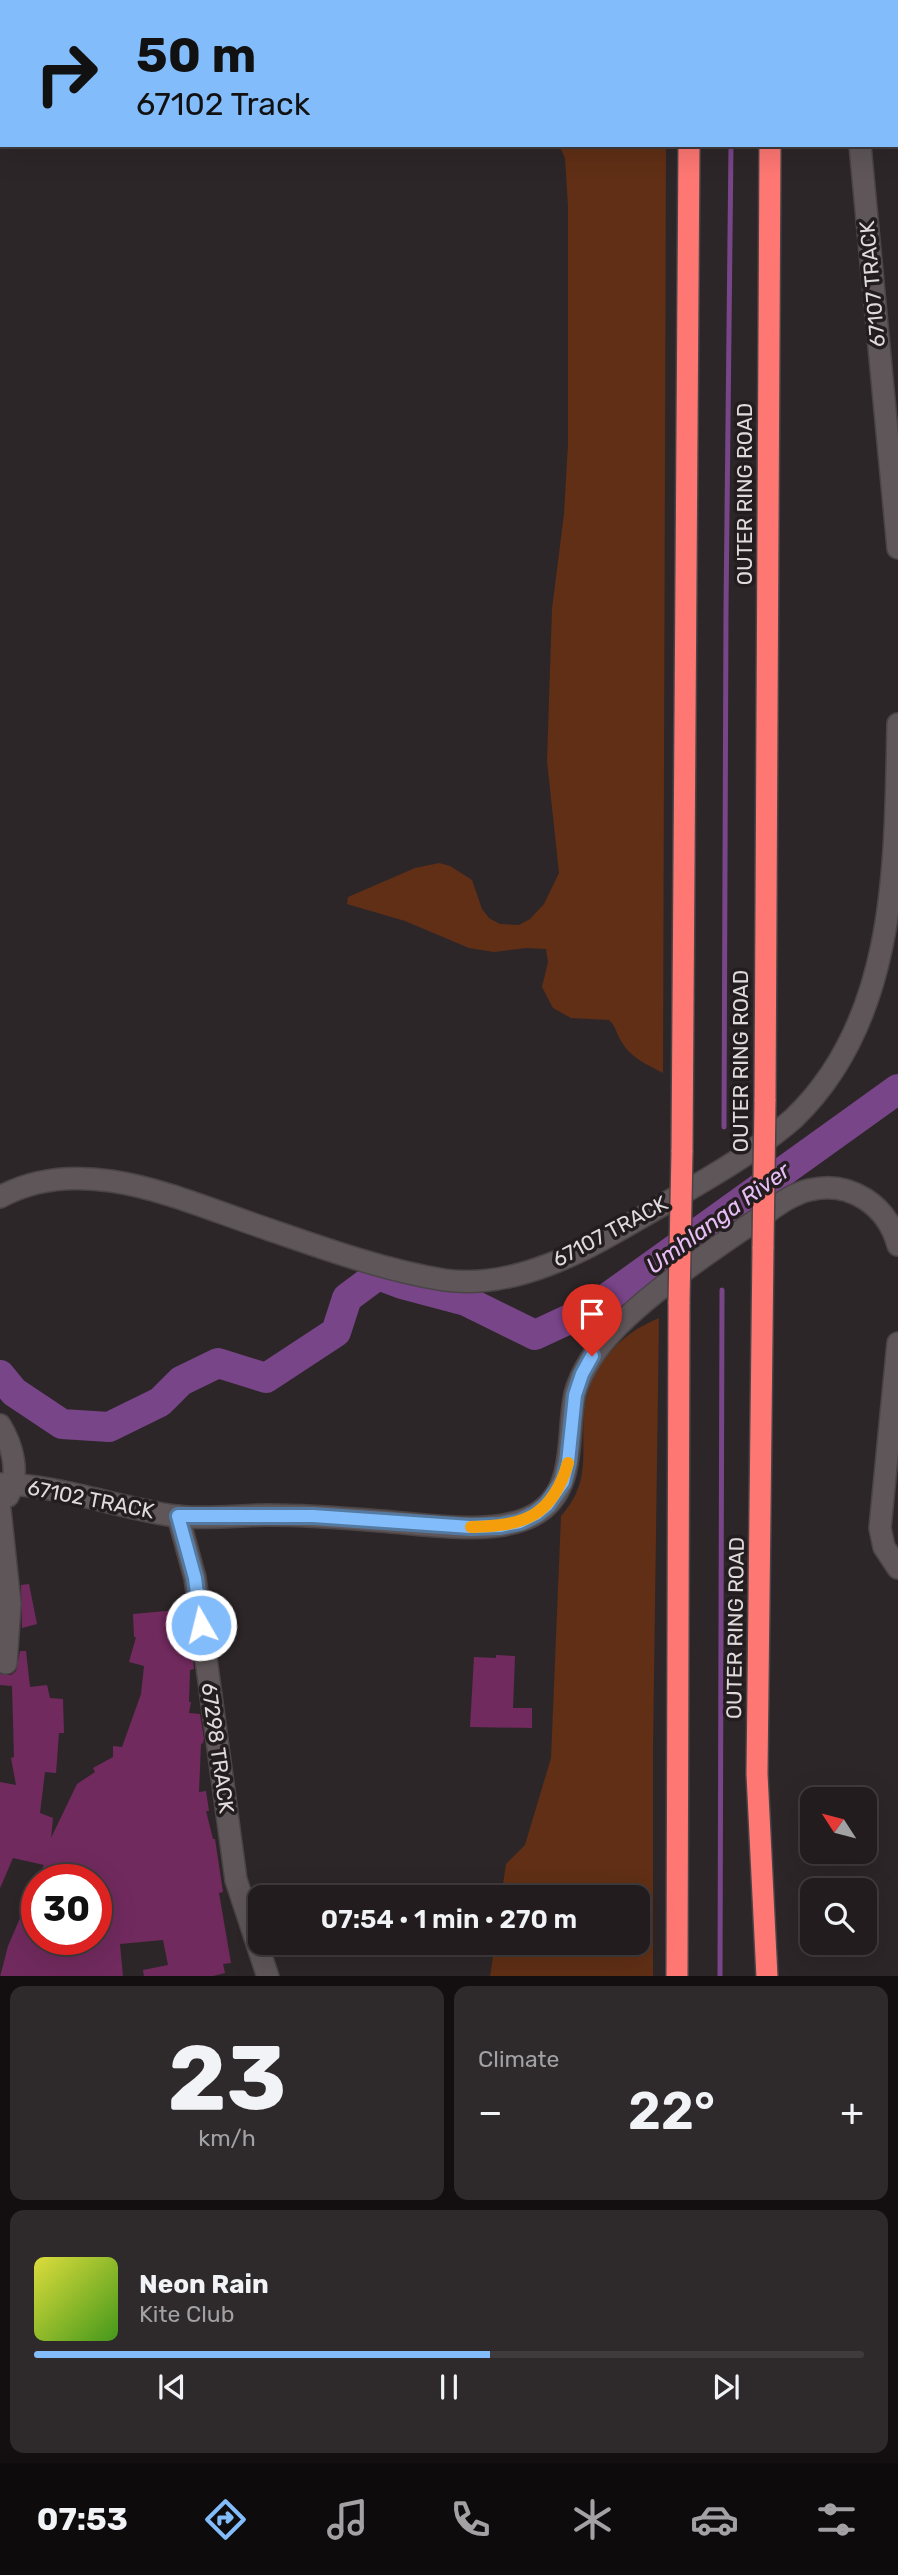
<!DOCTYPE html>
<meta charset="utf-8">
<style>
:root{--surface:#221c1e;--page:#2e292b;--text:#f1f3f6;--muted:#a2a1a4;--line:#3f3a3c;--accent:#82bcfa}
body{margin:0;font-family:Rubik,sans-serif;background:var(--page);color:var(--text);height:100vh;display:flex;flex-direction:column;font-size:26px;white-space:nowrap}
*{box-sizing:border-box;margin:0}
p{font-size:23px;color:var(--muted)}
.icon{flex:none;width:38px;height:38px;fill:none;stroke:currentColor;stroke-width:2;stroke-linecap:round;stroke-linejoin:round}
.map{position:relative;height:1976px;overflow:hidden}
.details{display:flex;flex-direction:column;gap:10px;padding:10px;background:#130f10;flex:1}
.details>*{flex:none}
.hud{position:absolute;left:0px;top:0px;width:900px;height:147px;box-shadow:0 7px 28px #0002,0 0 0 2px var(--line);background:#82bcfa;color:#111;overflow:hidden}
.needle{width:46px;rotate:306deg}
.tools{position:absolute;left:800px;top:1787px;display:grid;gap:14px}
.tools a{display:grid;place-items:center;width:77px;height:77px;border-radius:14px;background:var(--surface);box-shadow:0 7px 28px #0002,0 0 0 2px var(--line);font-size:35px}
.speed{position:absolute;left:21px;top:1864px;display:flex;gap:14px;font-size:35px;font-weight:700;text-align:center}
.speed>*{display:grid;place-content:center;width:91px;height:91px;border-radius:50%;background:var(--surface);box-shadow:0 7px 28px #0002,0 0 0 2px var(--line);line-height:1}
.speed .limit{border:10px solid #d22;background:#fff;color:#111}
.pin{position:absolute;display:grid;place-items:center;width:60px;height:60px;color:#fff;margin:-72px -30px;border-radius:50% 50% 50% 0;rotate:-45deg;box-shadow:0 0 7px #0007}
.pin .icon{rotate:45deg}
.me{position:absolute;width:77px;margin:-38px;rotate:352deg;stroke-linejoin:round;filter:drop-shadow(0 0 5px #0008)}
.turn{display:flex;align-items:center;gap:24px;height:147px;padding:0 21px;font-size:32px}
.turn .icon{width:91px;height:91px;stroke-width:2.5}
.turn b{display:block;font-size:49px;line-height:60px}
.big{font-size:52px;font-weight:600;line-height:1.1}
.details .tile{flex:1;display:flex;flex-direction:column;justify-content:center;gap:10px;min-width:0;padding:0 24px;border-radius:14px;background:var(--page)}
.details .dial{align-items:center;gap:0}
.dial b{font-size:91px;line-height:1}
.song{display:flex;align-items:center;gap:21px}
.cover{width:84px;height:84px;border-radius:10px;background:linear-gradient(135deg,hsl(60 70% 55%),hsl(100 70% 35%))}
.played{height:7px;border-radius:4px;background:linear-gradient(90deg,var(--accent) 55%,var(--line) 55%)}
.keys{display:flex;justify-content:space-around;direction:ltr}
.heat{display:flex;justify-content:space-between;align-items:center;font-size:38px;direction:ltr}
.details .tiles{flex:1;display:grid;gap:10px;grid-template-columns:1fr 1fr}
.tile:last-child{grid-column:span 2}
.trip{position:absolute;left:248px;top:1885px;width:402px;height:70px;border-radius:14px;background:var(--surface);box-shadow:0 7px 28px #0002,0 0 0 2px var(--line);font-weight:600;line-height:70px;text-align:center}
.dock{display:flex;height:112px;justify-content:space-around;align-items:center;background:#0e0b0c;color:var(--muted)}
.dock .icon{width:49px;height:49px}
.dock .current{color:var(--accent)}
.dock b{font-size:32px;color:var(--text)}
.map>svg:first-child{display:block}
.green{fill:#602f15}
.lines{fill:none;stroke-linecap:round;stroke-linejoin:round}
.stream{stroke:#784589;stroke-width:5}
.river{stroke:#784589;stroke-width:30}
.building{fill:#712a5e}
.minor-casing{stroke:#4a4446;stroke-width:24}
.highway-casing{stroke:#4a4446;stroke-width:24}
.minor{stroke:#5e5658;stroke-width:21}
.highway{stroke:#fe7773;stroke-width:21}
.highway-bridge-casing{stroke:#4a4446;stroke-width:24;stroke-linecap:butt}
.highway-bridge{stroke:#fe7773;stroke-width:21}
.route-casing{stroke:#547aa2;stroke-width:18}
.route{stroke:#82bcfa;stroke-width:12}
.slow{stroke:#f59e0b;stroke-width:12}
.labels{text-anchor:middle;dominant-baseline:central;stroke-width:7;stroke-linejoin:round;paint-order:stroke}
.street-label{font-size:21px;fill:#dfdadb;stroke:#241d1f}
.water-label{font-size:23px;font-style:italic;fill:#e7bdf5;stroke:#241d1f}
</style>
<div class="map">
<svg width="898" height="1977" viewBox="0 0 898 1977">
<rect width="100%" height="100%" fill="#2d2628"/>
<g class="green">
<path d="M559,145h107l-3,928c-17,-9 -32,-15 -42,-32 -5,-8 -5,-15 -12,-21l-38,-2 -18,-10 -11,-21 6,-25 -2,-13 -20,-1 -32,4 -25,-4 -64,-27 -58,-17 1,-7 67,-29 24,-5 11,3 22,14 10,29 7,9 11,6 19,1 11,-6 14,-15 15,-31 -12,-112 5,-152 12,-95 4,-70v-238l-3,-48z"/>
<path d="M659,1318l-6,430v228l-163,1 5,-34 144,-1v-45h-138l5,-33 19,-19 26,-87 10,-242c30,-34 20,-60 23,-101 4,-46 33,-80 75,-97z"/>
</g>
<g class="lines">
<g class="stream">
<path d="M732,2v-2"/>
<path d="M724,1127l2,-518 5,-464"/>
<path d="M723,1234l2,-22"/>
<path d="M720,1977l2,-687"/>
</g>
<path class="river" d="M0,1375l14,17 48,32 47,3 51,-25 21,-21 37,-18 48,15 70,-46 11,-34 31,-23 24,9 64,17 69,34 58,-27 305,-219"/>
</g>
<g class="building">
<path d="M29,1584l8,40 -15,4 -1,-43z"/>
<path d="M177,1610v13l11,-1 6,47 -4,1 -1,32h2l-2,11 11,1 4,25 -1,4 -2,1 -2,48 7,-1 3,20h-3l7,28h2l8,53 -4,1 12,70 -8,1 2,9 -16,4h-65l-1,-7 25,-5 -5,-25 -43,4 3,33h-123l8,-31 28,-65 1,58h59v-59h-60l8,-15 -31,-7 -13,30v-106l16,3 -5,-27 3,-1 -2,-71 -12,-1v-11l11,1 5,-4 4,-20h6l4,36 17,-2 3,13 13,1 1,34h-5l-3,40 -11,-1 -5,41 13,5 -2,20 26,-54 18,-12 -2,-4 20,-11v-11l9,1 19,-53 3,-28 -15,-4 7,-25h-2l-1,-23z"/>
<path d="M496,1655l19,1 -2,52h19v20l-62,-1 4,-70 22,1z"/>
</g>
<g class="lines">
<defs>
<g id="minor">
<path d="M854,0v2"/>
<path d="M860,145l38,403"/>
<path d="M0,1197c80,-44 175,0 253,27 61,21 128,46 191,56 71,10 140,-29 198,-63 52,-31 106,-59 151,-98 105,-100 102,-256 105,-395"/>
<path d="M898,1343l-18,185 4,19 14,21"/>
<path d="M0,1425c13,21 20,49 8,71"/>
<path d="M0,1484c55,0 119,24 175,32 30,4 64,-1 94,-1 37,0 75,3 111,6 45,3 114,16 154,-6 44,-24 32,-80 41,-121 3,-12 9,-24 16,-35 29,-48 113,-103 161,-136 18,-12 36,-28 57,-33 41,-10 78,15 89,55"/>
<path d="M0,1510l10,94 -4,59"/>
<path d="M178,1516l17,62 41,302 32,97"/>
</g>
<g id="highway">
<path d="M691,2v-2"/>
<path d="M771,2v-2"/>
<path d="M765,1101l5,-956"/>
<path d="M682,1152l7,-1007"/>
<path d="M763,1247l-6,527 10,203"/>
<path d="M677,1977l2,-675"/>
</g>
</defs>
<use href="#minor" class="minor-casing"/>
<use href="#highway" class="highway-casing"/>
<use href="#minor" class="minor"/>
<use href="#highway" class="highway"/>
<defs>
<g id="highway-bridge">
<path d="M763,1247l2,-146"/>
<path d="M679,1302l3,-150"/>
</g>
</defs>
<use href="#highway-bridge" class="highway-bridge-casing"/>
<use href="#highway-bridge" class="highway-bridge"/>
</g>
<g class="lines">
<defs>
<path id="route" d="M201,1625l-6,-47 -17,-62h135l157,11 30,-1 20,-4 16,-8 11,-9 16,-23 5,-20 7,-67 7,-21 10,-18"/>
</defs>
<use href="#route" class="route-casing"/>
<use href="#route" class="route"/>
<path class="slow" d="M471,1527c53,-1 81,-10 97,-64"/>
</g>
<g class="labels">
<g class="street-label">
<text transform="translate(872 284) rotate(-95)">67107 TRACK</text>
<text transform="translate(744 494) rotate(-90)">OUTER RING ROAD</text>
<text transform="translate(740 1061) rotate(-90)">OUTER RING ROAD</text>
<text transform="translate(610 1231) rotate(-28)">67107 TRACK</text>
<text transform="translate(91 1499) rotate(11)">67102 TRACK</text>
<text transform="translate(735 1628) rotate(-89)">OUTER RING ROAD</text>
<text transform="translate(218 1748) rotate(82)">67298 TRACK</text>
</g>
<g class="water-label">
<text transform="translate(718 1218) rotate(-36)">Umhlanga River</text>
</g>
</g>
</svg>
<div class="tools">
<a><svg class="needle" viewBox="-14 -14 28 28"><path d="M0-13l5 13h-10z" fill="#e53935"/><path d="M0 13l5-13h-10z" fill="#a2a1a4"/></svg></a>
<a><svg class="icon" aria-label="search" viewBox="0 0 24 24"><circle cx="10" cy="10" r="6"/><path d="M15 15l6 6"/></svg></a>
</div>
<div class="speed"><div class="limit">30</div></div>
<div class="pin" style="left:592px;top:1356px;background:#d93025"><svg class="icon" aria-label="arrive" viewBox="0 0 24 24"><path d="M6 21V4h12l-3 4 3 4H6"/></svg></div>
<svg class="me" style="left:201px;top:1625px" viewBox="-20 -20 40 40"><circle r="17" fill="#82bcfa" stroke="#fff" stroke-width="3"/><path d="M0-11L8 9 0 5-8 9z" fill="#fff"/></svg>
<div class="trip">07:54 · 1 min · 270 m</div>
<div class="hud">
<div class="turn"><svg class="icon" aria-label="right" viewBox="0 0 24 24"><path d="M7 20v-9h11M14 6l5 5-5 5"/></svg><div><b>50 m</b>67102 Track</div></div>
</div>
</div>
<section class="details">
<div class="tiles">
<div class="tile dial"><b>23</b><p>km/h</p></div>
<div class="tile"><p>Climate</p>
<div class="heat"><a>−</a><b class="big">22°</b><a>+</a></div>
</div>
<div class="tile">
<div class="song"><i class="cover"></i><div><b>Neon Rain</b><p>Kite Club</p></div></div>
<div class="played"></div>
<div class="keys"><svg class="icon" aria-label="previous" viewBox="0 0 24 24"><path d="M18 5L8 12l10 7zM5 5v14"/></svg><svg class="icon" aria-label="pause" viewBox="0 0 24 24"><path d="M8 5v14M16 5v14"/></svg><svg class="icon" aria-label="next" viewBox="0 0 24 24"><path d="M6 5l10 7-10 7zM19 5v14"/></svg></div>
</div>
</div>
</section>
<nav class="dock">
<b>07:53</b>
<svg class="icon current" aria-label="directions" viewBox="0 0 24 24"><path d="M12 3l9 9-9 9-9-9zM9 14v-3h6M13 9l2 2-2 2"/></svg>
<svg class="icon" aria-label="music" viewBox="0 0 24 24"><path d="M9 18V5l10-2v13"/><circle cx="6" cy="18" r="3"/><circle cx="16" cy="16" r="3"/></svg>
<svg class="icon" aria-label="phone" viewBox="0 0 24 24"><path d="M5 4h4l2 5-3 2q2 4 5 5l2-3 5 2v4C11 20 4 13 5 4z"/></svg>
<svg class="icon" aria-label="climate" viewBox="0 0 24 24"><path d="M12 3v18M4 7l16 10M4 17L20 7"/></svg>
<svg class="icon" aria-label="car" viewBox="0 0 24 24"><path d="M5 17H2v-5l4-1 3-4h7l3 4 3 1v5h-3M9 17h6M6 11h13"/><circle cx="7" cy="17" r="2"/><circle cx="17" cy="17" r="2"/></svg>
<svg class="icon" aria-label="filters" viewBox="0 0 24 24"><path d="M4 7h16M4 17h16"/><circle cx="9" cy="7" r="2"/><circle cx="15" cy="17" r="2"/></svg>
</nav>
